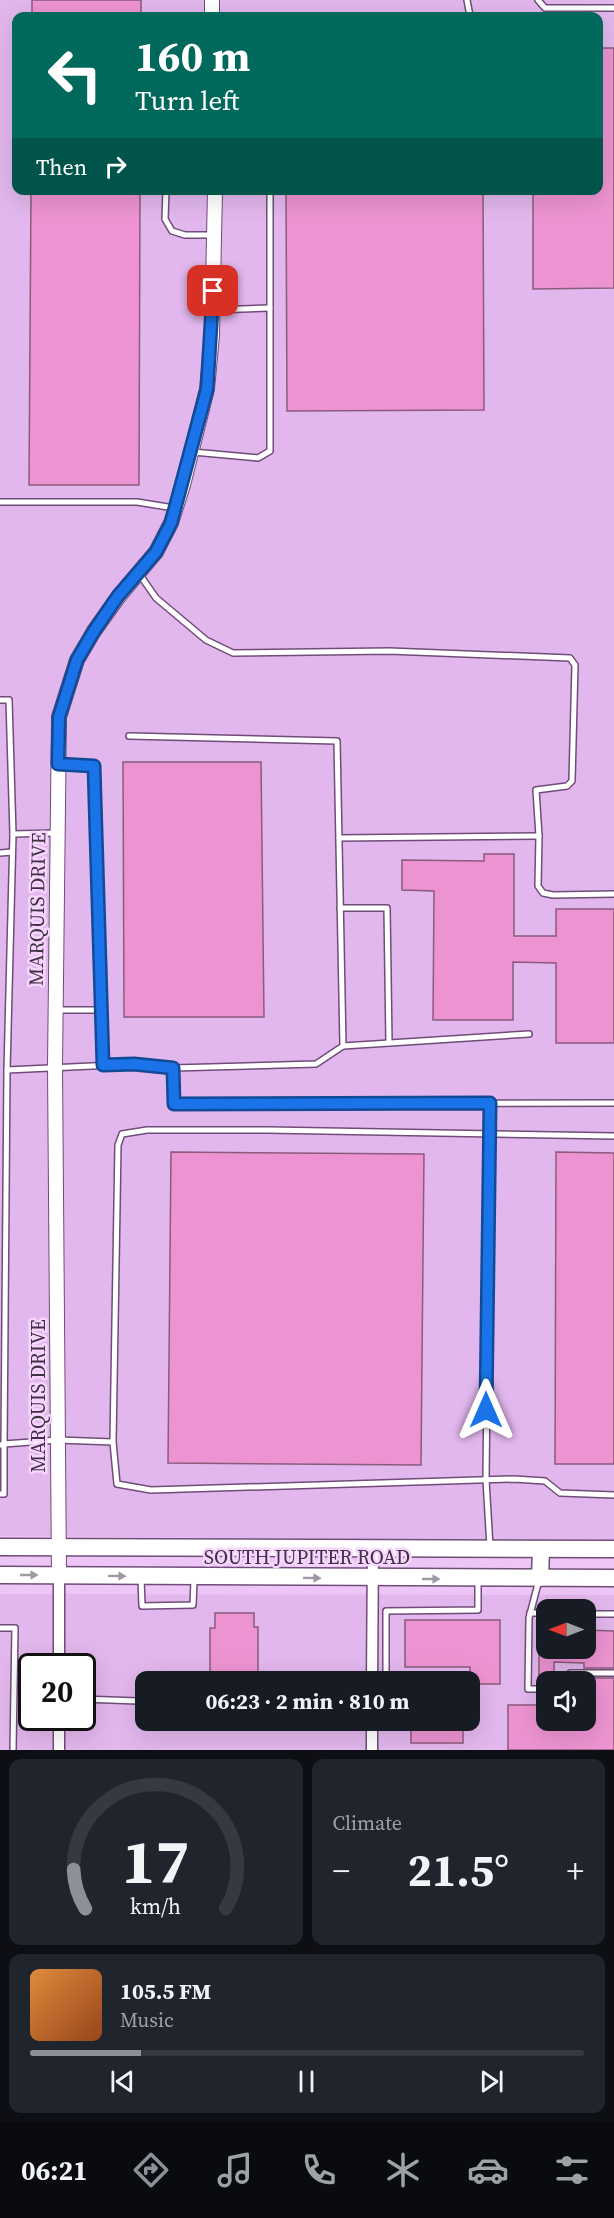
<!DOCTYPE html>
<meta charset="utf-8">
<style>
:root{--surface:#171b24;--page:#20242c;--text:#f1f3f6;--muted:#9ea1a6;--line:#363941;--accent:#8c9099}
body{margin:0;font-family:"Source Serif 4",serif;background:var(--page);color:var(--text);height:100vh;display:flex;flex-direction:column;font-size:22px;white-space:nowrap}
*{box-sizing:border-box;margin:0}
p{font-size:20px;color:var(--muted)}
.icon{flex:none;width:33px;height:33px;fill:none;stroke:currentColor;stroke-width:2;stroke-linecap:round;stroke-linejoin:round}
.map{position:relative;height:1750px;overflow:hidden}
.drawer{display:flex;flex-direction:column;gap:9px;padding:9px;background:#0d0f14;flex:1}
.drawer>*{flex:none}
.top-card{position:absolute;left:12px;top:12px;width:591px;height:183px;border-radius:12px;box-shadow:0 6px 24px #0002;background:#00695c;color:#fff;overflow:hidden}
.needle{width:39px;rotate:270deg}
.buttons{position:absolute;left:536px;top:1599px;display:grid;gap:12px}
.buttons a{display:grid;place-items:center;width:60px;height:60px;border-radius:12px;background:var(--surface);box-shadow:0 6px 24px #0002;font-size:30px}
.speed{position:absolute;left:18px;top:1653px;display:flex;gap:12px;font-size:30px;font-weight:700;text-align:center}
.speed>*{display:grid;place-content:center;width:78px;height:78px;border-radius:50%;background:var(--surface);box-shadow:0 6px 24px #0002;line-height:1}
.speed .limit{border:3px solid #111;border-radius:9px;background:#fff;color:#111}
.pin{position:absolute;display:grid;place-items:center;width:51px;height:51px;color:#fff;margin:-26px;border-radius:12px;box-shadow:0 3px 9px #0006}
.me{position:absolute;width:66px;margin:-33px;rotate:0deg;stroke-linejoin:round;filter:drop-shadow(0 0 4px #0008)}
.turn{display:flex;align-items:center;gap:21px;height:126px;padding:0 24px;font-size:27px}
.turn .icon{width:78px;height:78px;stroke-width:2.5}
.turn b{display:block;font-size:42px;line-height:51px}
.then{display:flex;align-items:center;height:57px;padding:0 24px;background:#0003;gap:12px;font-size:22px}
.big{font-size:45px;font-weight:700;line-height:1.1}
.drawer .tile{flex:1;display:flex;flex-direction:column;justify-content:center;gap:9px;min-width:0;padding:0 21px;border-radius:12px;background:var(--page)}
.drawer .dial{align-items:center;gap:0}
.dial svg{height:156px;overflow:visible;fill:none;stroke:var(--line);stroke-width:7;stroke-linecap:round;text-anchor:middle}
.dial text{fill:var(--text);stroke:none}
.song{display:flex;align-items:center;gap:18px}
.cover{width:72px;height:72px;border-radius:9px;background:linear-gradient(135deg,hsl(30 70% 55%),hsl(20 70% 35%))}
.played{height:6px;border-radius:3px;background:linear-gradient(90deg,var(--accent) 20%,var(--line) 20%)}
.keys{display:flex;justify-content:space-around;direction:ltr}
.heat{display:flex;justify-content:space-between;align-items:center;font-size:33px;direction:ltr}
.drawer .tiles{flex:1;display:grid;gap:9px;grid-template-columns:1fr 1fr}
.tile:last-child{grid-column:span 2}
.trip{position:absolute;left:135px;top:1671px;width:345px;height:60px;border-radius:12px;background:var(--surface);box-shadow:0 6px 24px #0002;font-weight:700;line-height:60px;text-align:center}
.tab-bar{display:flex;height:96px;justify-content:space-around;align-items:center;background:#090b0e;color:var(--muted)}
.tab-bar .icon{width:42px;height:42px}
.tab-bar .selected{color:var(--accent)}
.tab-bar b{font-size:27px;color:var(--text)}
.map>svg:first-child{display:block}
.built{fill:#e2b7ed;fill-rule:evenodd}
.building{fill:#ed93d1;stroke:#8b5b7c;stroke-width:1.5}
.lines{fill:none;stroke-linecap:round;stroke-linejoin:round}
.service-casing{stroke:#6f4d78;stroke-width:8}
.minor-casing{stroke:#6f4d78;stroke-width:13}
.tertiary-casing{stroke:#6f4d78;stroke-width:16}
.primary-casing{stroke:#6f4d78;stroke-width:19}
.service{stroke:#fff;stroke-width:5}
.minor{stroke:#fff;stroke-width:10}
.tertiary{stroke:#fff;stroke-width:14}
.primary{stroke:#fff;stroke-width:16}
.oneway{fill:#a098a2}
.route-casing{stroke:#114b97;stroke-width:15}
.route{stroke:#1a73e8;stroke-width:10}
.labels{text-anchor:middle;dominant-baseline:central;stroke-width:5;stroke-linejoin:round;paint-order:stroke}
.street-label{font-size:20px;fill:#413145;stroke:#f6d6fe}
</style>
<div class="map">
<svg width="614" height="1750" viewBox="0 0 614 1750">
<rect width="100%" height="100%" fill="#edc6f7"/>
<g class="built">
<path d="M0,0h614v1541l-614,-5zM16,16h582v174h-582z"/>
<path d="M0,1594l614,1v155h-614zM546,1610h39v38h-39zM32,1666h50v52h-50zM146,1682h324v38h-324zM546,1682h39v38h-39z"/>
</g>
<g class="building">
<rect x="32" y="0" width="109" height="16"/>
<path d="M598,48h16v240l-81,1v-99h65z"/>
<path d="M31,190h109l-1,295h-110z"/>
<path d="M286,190h197l1,220 -197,1z"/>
<path d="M123,762h138l3,255h-140z"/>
<path d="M484,854h30v82h42v-27h58v134h-58v-80l-43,-1v58h-80l1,-129 -32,-1v-30l82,1z"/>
<path d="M171,1152l253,2 -3,311 -253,-2z"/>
<path d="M556,1152l58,1v311h-59z"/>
<path d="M215,1613h39v14h4v55h-48v-54h5z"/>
<path d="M405,1620h95v64h-30v-17h-65z"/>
<path d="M585,1630l29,1v37h-30v-5l-30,-1v14h-15v-28h46z"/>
<path d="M584,1678h30v72h-106v-45h38v15h39z"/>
<rect x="411" y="1720" width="52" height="23"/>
</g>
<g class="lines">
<defs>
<g id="service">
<path d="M467,0l3,16"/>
<path d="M538,0l7,8h69"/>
<path d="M166,190l-1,29 7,12 13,4h29"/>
<path d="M214,310l56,-2"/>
<path d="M193,452l65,6 12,-7v-261"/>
<path d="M0,502h137l37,6"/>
<path d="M140,575l16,23 50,42 27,13 156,-2 181,7 5,7 -3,116 -5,5 -31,4 3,46 -1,50 5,7 10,2 61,-1"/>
<path d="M0,700h9l4,134"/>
<path d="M129,736l208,5 6,305 -27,18 -143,4"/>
<path d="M58,764l36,2 9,299"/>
<path d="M339,838l200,-2"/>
<path d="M0,853l12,-1"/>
<path d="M340,908h47l2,135"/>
<path d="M56,1010h46"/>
<path d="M343,1046l186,-12"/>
<path d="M7,1070l6,-236 44,-1"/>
<path d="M614,1136l-346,-6h-121l-25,4 -4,11 -5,297 4,42 34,6 363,-11 31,2 15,12 54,2"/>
<path d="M113,1442l-55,-2 -54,4 3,-374 127,-6 39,4 1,36 440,-1"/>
<path d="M0,1445l4,-1v50h-4"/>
<path d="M490,1547l-4,-67 4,-377"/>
<path d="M141,1578l1,28 51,-1 1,-25"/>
<path d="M539,1580l-10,38 -1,71h18"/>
<path d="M530,1613h16"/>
<path d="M585,1614h29"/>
<path d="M0,1628h15l-2,122"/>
<path d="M386,1682v-71l92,-1v-30"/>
<path d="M565,1682l5,-9h44"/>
<path d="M82,1699l56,2 8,8"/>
<path d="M156,1720l104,6 9,-6"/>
</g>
<g id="minor">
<path d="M59,1575v91"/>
<path d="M372,1682l1,-134"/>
<path d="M59,1750v-32"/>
<path d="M372,1750v-30"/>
</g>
<g id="tertiary">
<path d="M212,0v16"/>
<path d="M59,1575l-4,-509 4,-349 18,-57 17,-29 25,-35 37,-44 15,-29 12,-38 24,-96 5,-54 3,-145"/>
</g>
<g id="primary">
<path d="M0,1547l614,2"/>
<path d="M0,1575l614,3"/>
<path d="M540,1578l1,-29"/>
</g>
</defs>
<use href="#service" class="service-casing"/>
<use href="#minor" class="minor-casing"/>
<use href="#tertiary" class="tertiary-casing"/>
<use href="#primary" class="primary-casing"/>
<use href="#service" class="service"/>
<use href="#minor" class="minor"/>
<use href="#tertiary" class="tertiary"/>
<use href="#primary" class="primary"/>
</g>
<defs><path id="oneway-solid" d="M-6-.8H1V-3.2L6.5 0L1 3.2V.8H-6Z" transform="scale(1.5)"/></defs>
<g class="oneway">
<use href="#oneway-solid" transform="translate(29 1575)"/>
<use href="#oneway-solid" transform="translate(117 1576) rotate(1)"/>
<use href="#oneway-solid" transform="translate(312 1578) rotate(1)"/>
<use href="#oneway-solid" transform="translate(431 1579)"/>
</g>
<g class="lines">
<defs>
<path id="route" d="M213,291l-6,98 -36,134 -15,29 -38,44 -24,35 -17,29 -18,57 -1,47 36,2 9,299 31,-1 39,4 1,36 316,-1 -4,307"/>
</defs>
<use href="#route" class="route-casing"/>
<use href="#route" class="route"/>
</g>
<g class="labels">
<g class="street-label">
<text transform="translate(37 909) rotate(-89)">MARQUIS DRIVE</text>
<text transform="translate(38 1396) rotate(-90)">MARQUIS DRIVE</text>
<text x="307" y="1557">SOUTH JUPITER ROAD</text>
</g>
</g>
</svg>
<div class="buttons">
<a><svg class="needle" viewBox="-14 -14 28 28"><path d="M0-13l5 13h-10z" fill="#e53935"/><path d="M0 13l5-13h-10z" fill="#9ea1a6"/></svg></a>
<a><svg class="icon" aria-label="sound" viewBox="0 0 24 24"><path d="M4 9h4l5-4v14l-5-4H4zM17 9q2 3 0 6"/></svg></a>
</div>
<div class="speed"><div class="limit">20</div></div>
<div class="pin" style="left:213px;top:291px;background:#d93025"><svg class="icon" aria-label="arrive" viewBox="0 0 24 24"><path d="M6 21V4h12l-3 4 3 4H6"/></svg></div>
<svg class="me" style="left:486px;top:1410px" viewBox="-20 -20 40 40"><path d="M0-17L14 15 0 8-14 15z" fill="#1a73e8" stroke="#fff" stroke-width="4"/></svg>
<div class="trip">06:23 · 2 min · 810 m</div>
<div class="top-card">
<div class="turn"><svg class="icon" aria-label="left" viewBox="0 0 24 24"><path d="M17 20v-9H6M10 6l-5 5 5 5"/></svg><div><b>160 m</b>Turn left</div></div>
<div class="then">Then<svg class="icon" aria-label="right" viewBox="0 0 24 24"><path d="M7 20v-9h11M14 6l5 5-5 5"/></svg></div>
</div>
</div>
<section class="drawer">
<div class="tiles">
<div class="tile dial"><svg viewBox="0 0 100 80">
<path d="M14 69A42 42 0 1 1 86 69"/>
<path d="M14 69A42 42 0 0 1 8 49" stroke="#8c9099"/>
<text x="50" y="56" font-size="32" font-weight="700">17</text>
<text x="50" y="72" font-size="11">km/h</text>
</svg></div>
<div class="tile"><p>Climate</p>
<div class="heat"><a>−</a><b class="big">21.5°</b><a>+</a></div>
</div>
<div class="tile">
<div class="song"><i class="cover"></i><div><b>105.5 FM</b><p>Music</p></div></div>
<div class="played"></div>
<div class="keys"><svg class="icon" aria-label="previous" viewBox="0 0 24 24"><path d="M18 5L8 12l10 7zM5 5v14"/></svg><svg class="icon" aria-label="pause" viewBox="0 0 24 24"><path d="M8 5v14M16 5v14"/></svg><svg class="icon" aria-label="next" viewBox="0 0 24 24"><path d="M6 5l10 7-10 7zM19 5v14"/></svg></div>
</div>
</div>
</section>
<nav class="tab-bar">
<b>06:21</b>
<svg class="icon selected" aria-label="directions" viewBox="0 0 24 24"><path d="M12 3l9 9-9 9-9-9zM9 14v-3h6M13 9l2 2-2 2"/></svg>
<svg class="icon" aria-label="music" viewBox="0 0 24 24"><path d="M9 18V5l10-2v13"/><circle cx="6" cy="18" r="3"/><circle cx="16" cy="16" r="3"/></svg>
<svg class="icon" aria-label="phone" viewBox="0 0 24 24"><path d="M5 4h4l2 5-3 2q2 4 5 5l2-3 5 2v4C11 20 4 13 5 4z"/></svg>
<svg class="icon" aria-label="climate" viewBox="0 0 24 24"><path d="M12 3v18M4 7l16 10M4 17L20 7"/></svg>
<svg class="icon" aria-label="car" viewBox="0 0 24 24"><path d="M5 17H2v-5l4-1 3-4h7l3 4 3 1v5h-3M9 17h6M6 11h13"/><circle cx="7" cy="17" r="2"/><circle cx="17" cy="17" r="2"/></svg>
<svg class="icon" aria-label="filters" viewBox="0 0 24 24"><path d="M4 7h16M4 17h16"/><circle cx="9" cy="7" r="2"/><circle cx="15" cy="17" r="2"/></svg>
</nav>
